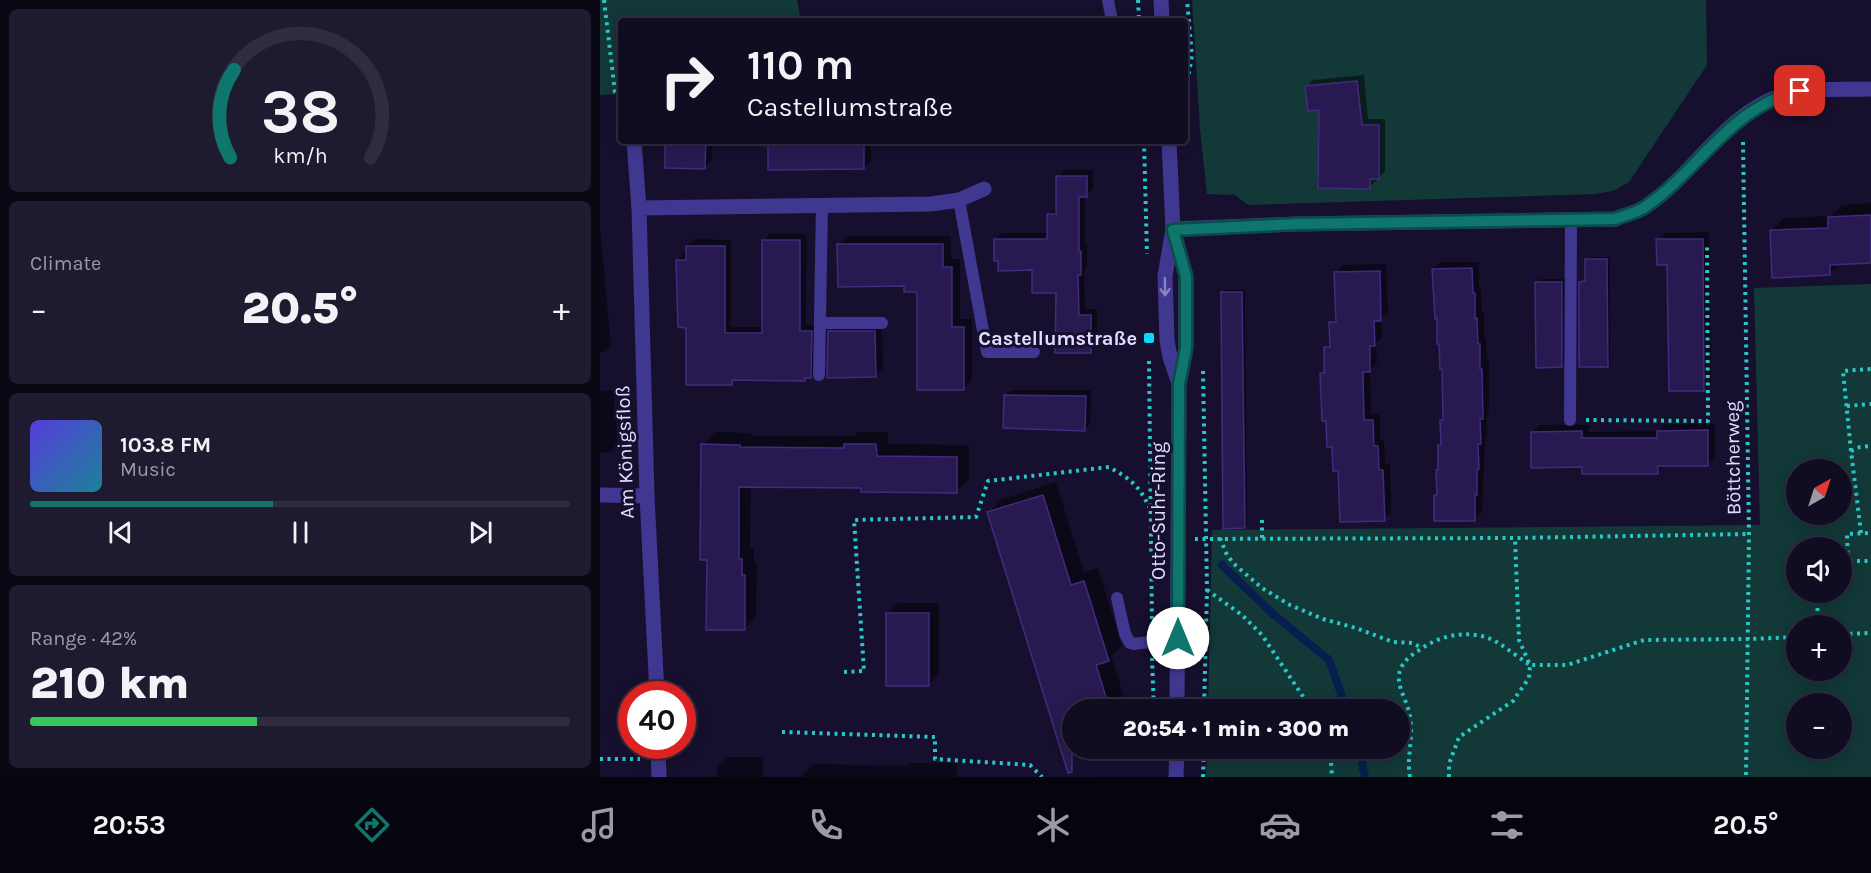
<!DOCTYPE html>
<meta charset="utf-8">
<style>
:root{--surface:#100c22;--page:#1e1a2f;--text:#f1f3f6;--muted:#9c9ba5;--line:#302c40;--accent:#0f766e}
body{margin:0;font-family:Karla,sans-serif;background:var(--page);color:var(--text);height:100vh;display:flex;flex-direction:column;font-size:22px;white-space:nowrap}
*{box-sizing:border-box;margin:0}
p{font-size:20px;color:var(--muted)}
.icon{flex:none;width:33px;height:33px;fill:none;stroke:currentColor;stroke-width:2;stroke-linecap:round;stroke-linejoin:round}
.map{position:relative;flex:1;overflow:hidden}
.panel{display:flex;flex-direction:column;gap:9px;padding:9px;background:#090713;width:600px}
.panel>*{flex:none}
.guide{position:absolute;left:18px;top:18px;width:570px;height:126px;border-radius:6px;box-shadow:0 3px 15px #0003,0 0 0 2px var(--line);background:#100c22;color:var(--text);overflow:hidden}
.needle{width:39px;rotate:39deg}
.controls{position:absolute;left:1186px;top:459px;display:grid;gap:12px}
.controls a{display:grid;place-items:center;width:66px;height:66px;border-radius:50%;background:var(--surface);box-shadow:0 3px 15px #0003,0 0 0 2px var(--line);font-size:30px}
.speed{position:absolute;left:18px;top:681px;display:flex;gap:12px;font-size:30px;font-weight:700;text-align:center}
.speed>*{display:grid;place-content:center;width:78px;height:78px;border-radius:50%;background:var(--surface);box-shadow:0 3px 15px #0003,0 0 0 2px var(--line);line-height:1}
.speed .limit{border:9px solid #d22;background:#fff;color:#111}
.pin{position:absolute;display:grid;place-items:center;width:51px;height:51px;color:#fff;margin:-26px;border-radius:12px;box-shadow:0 3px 9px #0006}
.me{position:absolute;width:66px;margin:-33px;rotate:0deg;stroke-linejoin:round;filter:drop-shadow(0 0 4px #0008)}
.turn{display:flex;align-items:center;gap:21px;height:126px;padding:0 30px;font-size:27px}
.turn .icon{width:78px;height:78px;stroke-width:2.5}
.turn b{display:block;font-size:42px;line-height:51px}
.big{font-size:45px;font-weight:800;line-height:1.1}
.panel .card{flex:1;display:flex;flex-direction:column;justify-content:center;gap:9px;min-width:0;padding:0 21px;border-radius:9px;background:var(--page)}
.panel .dial{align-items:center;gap:0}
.dial svg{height:156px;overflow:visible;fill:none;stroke:var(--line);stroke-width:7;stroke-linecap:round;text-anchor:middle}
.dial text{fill:var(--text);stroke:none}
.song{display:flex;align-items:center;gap:18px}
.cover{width:72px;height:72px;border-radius:9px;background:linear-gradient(135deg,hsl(250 70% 55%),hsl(190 70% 35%))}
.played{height:6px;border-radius:3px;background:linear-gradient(90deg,var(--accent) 45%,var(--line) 45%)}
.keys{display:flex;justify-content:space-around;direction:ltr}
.heat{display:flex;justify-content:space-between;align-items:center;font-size:33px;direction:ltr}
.charge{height:9px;border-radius:4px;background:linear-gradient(90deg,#34c759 42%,var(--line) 0)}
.trip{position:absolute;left:462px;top:699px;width:348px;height:60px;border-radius:30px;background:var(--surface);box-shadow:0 3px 15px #0003,0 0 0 2px var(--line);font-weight:800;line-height:60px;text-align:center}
.tabs{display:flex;height:96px;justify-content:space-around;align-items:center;background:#06050e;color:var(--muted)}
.tabs .icon{width:42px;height:42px}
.tabs .on{color:var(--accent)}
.tabs b{font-size:27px;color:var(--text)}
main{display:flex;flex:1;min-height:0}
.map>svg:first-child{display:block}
.green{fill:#123838;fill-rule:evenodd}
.shadow{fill:#0007}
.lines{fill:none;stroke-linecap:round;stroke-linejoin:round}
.stream{stroke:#071e4f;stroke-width:8}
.building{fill:#281a50;stroke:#402b7e;stroke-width:1.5}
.path{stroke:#28c8c7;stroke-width:4;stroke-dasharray:3 4.5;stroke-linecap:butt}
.service{stroke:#403890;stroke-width:12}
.minor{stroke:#403890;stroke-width:15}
.tertiary{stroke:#403890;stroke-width:15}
.oneway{stroke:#8982c2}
.route-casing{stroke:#0a4d48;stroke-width:15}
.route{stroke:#0f766e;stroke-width:10}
.poi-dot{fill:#08d9ff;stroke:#16102e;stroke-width:2}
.labels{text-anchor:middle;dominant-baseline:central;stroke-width:6;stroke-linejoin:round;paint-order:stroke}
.poi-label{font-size:20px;font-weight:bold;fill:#e2dcff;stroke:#16102e;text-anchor:end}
.street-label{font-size:20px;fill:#e2dcff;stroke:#16102e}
</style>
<main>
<section class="panel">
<div class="card dial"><svg viewBox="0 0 100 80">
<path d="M14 69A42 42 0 1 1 86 69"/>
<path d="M14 69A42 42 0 0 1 16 24" stroke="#0f766e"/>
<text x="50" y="56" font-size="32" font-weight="700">38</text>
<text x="50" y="72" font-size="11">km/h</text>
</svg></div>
<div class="card"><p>Climate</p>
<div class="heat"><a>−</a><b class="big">20.5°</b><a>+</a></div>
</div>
<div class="card">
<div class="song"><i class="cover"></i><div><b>103.8 FM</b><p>Music</p></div></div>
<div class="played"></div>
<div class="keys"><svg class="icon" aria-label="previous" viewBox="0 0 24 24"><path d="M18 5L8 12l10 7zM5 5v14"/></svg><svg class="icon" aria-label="pause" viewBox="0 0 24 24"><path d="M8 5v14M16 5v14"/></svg><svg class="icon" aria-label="next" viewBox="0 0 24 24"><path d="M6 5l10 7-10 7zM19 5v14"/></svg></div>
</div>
<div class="card"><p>Range · 42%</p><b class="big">210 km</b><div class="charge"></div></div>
</section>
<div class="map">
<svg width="1271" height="777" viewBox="0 0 1271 777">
<rect width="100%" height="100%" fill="#16102e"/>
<g class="green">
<path d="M0,0h197l4,21h-180v73l-21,1z"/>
<path d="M592,0h514l1,65 -78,117 -16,9 -17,3 -348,11 -13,-10 -28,-1 -7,-65z"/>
<path d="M1271,284v493h-665l1,-28 193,-1v-38l-192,-1 4,-179 548,-5 -6,-237zM1197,470h45v44h-45zM1197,548h45v44h-45zM1197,626h45v44h-45zM1197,704h45v44h-45z"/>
</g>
<g class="shadow">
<path d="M764,75l4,44h17v52l-6,7h-3v3l-7,6 -62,-101 6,-6z"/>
<path d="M67,141h45v19l-7,7z"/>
<path d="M170,141h101v20l-7,7z"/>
<path d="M464,170h29v19l-8,7v49h2v22l-3,3 1,39h12v36l-7,7 -33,-60 -24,-23 -38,-30 7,-6h47v-19l9,-6v-31z"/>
<path d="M1271,203v59l-30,1 -12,11 -58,-43 13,-13 47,-2 11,-11z"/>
<path d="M0,227l11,119 -7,6 -4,1z"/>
<path d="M1109,232l2,151 -7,7 -35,-127 -11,-23 7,-7z"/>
<path d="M170,234h37l-1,91h12v45l-7,7 -7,2 -67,-1 -5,5 -45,-57 -9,-66 6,-7h3v-7l7,-7 37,1v87h32l1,-86z"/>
<path d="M247,236h104v23h9v60h12v61l-9,9 -45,-98 -79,-47z"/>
<path d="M990,257h20v105l-3,4 -27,-84 7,-3v-19z"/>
<path d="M840,262h39v25h2l1,25h2v25h2l1,25h2v49l-2,2v23l-2,2 -3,74 -7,7 -40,-23 3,-3 2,-48 2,-2v-23l2,-2 -1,-50 -10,-99z"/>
<path d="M786,264l2,49 -7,6 1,19 -6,5 1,20 -7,7 1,44 9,-1v26l4,1 1,24h5l1,48 -7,7 -44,-49 -6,-25 -12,-71 4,-4 -1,-22 7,-6 -1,-19 6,-6 -1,-45 7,-7z"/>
<path d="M940,279h25v83l-4,4 -24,-83z"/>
<path d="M625,290h20l2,234 -3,3 -22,-234z"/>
<path d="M237,325h45l1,43 -7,7 -46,-43z"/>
<path d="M13,390l5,55 -8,7 -10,1v-62z"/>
<path d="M411,390h80l-1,34 -5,6 -80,-34z"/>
<path d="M1066,424h49v33l-7,7 -43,1 -8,7 -73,-6 -52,-34 8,-7h49l-1,7 71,-1z"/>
<path d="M115,432l36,1v3h103l4,-4h30v12l81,1v34l-13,13 -94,-6h-111l-1,62h4v15l3,1 -1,53 -12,12 -36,-71 -5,-113z"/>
<path d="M456,482l28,90 14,-4 24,78 -11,10 17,54h-56v26l-12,4 -72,-227 14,-14z"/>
<path d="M298,603h41v71l-10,10 -42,-70z"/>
<path d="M128,757h35v20h-46v-10z"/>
<path d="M310,763h47v14h-154v-3l11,-10 92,2z"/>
</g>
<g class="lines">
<g class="stream">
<path d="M622,565l51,49 56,46 18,50"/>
<path d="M759,748l6,29"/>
</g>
</g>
<g class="building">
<path d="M757,81l5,44h17v54h-9v10l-52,-1 1,-78 -11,1 -3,-25z"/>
<path d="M65,141h41l-1,28 -40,-1z"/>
<path d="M168,141h96v28l-96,1z"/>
<path d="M456,176h31v21h-8v54h2v24h-3l1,40h12v38h-36l1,-60h-24v-23l-34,1v-10h-4v-22h53v-25h9z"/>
<path d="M1271,215v48l-41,2v10l-58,3 -2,-48 58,-2v-11z"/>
<path d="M1056,239h47l1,152h-35l-2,-126h-10z"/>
<path d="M162,240h38v91h12l-1,47h-6v3l-73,-1v5h-46v-57l-8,-1 -2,-67h10v-14h39v87h37z"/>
<path d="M237,244h106v23h9v60h12v63h-47v-98h-13v-6l-66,1z"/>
<path d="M985,259h22l1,108h-29v-85l6,-1z"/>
<path d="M872,268l1,25h2v26l2,-1 1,26h2v25h2l1,50h-3l1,25h-3l1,25 -2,1v25h-2v26h-41v-26h3l-1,-25h2v-25h3l-1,-25h3l-1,-51h-2l-1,-25h-2v-25h-2l-3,-50z"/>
<path d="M780,271l1,50h-7l1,25h-5v26h-7l1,48h9l1,26h4l1,24h4l2,51 -45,1 -2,-51h-5l-1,-24h-5l-1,-26h-4l-2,-48h4v-26h6l-1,-25h7l-2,-50z"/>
<path d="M935,282h27v85l-26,1z"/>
<path d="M621,292h21l3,236 -22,1z"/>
<path d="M228,331h47l1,46 -49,1z"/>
<path d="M404,395l82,1 -1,35 -82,-3z"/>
<path d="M1108,430v36h-50v8h-76v-7l-51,1v-36l51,-1v7h75v-7z"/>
<path d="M101,444l39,1v2l104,1v-4h32l1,12 80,1v36l-96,-1v-4l-122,-1v72h3v16h3v55h-39l1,-70h-7z"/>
<path d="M443,495l28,90 13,-4 25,80 -13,4 14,45h-38v62l-4,1 -81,-261z"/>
<rect x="286" y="613" width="43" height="73"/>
</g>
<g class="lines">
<g class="path">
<path d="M4,0l11,92 6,4"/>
<path d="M538,0l1,21"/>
<path d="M585,80l3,-2 4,-22 -5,-56"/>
<path d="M544,141l3,113"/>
<path d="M1143,142l6,392 -3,243"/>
<path d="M549,361l3,265"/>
<path d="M603,371l4,218 -3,121"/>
<path d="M1247,406l24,-2"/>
<path d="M986,420l122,1 -1,-177"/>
<path d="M1251,451l-8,-80 28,-2"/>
<path d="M1261,533l-10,-82 9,-4 11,-1"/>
<path d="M620,538l7,17 7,9 28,24 28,17 33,14 33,9 37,14 19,1 10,5"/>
<path d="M662,538v-18"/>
<path d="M595,539l320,-1 234,-4"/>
<path d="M1242,561h29"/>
<path d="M1248,561l-1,-27 24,-1"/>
<path d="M607,590l35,25 20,20 50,75"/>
<path d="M1217,626l1,-34"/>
<path d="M1242,634l29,-1"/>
<path d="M552,658l2,52"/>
<path d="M244,672l20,-1 -10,-151 122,-3 12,-36 121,-14c21,12 30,18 40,40"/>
<path d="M182,732l153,5v22l95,6 12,12"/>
<path d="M555,748v15"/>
<path d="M730,748l2,29"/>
<path d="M0,759h40"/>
<path d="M603,777l1,-29"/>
<path d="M810,777c-4,-21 5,-43 -1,-65 -3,-14 -15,-29 -8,-44 4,-9 12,-14 20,-19 21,-15 50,-20 74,-8 12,7 24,17 35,24l-11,-25 -4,-102"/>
<path d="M849,777v-13l10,-27 54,-36 16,-23 1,-13h37l77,-25 105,-1 48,-2"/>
</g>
<g class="service">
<path d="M508,0l4,21"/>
<path d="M359,200l28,152h47"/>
<path d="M220,323h62"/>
<path d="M219,375l3,-171"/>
<path d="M970,420l1,-200"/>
<path d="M517,598l8,36 5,9 4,1 44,-6"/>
</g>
<g class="minor">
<path d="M34,141l5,67"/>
<path d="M573,229l124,-5 318,-5c10,-4 21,-6 30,-12 48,-31 82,-96 139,-112 27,-8 59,-5 87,-6"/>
<path d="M0,495l47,1"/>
<path d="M57,694l-10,-198 -8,-288 292,-4 28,-4 25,-11"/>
<path d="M58,746l1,31"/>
</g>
<g class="tertiary">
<path d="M561,0l1,21"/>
<path d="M569,141l4,88 -8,47 2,64 3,17 9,27"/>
<path d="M573,229l13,47v72l-7,36 -2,326"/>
<path d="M576,777l1,-29"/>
</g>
</g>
<defs><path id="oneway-shaft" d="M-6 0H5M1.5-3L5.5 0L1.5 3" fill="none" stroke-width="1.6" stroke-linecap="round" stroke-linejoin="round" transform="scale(1.5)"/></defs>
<use class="oneway" href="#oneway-shaft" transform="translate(565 287) rotate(89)"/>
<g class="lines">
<defs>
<path id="route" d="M578,638l1,-254 7,-36v-72l-13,-46 124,-6 318,-5c10,-4 22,-6 30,-12 56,-38 85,-101 155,-116"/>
</defs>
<use href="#route" class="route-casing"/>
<use href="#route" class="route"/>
</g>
<rect class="poi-dot" x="543" y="332" width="12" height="12" rx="3"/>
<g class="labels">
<g class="poi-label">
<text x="537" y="338">Castellumstraße</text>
</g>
<g class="street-label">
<text transform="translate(25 452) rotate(-92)">Am Königsfloß</text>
<text transform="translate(1133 458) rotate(-91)">Böttcherweg</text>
<text transform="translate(558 511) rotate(-90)">Otto-Suhr-Ring</text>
</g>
</g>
</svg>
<div class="controls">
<a><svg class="needle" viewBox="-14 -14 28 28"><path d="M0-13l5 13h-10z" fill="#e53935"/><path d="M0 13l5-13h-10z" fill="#9c9ba5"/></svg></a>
<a><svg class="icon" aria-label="sound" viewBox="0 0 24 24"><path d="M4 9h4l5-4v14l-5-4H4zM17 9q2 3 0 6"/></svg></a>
<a>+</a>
<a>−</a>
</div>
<div class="speed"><div class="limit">40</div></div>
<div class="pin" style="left:1200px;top:91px;background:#d93025"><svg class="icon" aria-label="arrive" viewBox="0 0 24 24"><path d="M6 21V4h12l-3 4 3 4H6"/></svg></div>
<svg class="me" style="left:578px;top:638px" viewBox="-20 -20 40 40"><circle r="19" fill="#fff"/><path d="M0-13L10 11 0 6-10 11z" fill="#0f766e"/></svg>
<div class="trip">20:54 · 1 min · 300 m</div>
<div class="guide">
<div class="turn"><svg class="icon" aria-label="right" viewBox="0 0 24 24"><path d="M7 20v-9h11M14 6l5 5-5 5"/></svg><div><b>110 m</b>Castellumstraße</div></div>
</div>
</div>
</main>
<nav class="tabs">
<b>20:53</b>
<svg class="icon on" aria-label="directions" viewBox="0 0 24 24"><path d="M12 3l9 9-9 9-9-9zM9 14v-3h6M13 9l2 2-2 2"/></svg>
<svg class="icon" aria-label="music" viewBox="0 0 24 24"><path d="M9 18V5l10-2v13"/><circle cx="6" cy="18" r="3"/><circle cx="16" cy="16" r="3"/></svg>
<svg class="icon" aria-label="phone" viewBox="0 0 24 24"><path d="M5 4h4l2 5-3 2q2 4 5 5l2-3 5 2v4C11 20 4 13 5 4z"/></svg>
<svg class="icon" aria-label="climate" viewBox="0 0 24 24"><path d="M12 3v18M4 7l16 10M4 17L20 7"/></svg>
<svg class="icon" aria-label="car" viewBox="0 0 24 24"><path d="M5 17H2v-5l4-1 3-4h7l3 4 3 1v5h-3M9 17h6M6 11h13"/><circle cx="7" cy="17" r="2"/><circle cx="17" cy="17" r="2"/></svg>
<svg class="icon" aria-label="filters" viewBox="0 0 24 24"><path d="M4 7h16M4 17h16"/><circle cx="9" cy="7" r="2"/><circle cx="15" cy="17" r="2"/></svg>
<b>20.5°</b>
</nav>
